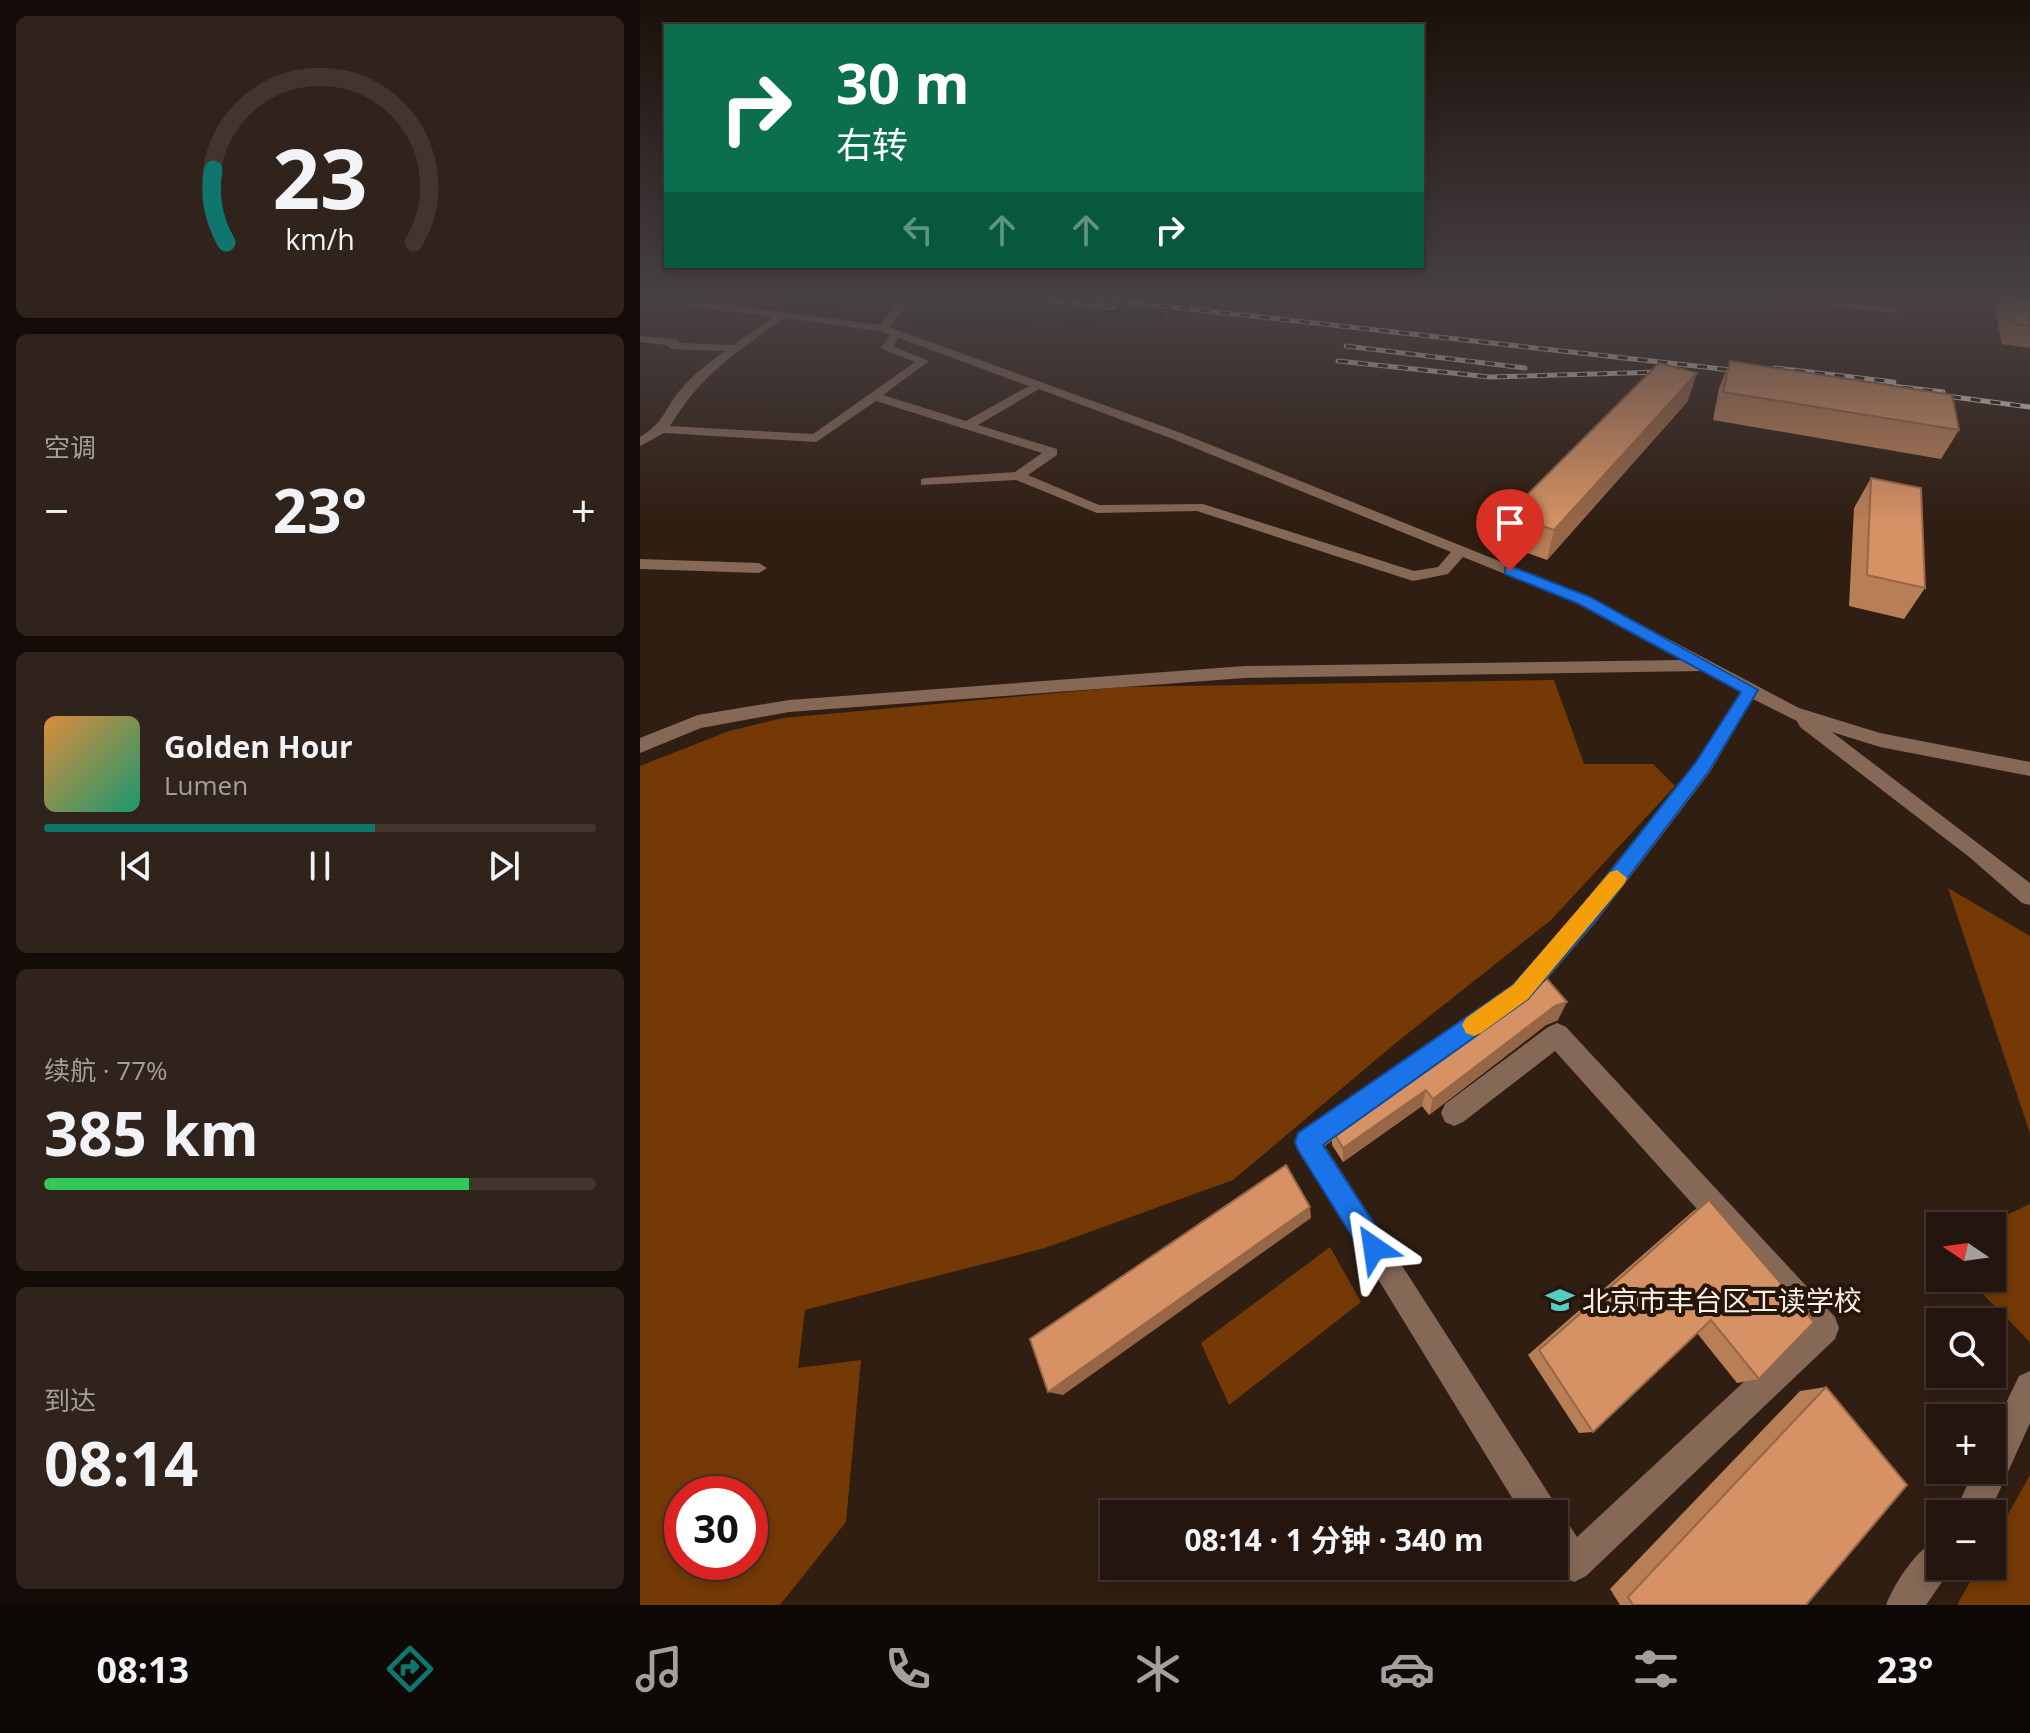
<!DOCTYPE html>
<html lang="zh">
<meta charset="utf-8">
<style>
:root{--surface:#24160e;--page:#30231c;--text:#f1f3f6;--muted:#a39f9e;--line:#41352e;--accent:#0f766e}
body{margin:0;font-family:"Open Sans","Noto Sans SC",sans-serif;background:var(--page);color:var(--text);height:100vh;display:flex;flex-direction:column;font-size:30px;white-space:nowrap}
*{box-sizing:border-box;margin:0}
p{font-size:26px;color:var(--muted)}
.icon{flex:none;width:44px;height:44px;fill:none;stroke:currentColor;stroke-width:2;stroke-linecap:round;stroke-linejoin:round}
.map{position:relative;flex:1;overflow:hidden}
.side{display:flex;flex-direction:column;gap:16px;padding:16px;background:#140c08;width:640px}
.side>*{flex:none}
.top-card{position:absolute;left:24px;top:24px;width:760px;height:244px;border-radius:0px;box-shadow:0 4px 12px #0003,0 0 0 2px var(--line);background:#0b6e4f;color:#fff;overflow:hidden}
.needle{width:52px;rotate:283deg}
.tools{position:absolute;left:1286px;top:1212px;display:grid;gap:16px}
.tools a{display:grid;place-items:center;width:80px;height:80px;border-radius:0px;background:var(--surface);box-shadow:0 4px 12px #0003,0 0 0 2px var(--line);font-size:40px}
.speed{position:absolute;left:24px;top:1476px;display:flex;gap:16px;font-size:40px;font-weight:700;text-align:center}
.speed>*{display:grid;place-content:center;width:104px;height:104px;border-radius:50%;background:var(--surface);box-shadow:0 4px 12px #0003,0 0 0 2px var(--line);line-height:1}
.speed .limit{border:12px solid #d22;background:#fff;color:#111}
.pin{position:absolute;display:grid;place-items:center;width:68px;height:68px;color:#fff;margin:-82px -34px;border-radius:50% 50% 50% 0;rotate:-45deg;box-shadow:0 0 8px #0007}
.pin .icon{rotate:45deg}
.me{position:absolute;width:88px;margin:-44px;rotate:328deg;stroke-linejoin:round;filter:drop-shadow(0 0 6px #0008)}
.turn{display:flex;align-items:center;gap:28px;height:168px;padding:0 40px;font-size:36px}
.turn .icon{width:104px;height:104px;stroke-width:2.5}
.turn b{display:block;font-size:56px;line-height:68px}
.lanes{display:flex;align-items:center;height:76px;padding:0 40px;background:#0003;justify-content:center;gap:40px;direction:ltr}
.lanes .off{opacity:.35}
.big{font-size:60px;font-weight:700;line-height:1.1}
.side .card{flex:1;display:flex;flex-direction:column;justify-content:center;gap:12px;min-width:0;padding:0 28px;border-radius:12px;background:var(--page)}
.side .dial{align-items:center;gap:0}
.dial svg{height:208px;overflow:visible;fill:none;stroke:var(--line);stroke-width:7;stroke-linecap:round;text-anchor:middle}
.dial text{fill:var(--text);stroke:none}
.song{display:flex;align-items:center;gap:24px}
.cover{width:96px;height:96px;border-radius:12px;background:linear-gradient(135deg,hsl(30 70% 55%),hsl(160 70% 35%))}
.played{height:8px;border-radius:4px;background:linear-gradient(90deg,var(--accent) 60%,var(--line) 60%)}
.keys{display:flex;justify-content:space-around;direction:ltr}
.heat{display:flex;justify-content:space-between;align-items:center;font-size:44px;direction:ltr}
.charge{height:12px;border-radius:6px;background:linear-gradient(90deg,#34c759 77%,var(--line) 0)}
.trip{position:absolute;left:460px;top:1500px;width:468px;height:80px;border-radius:0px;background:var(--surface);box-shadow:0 4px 12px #0003,0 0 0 2px var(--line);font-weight:700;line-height:80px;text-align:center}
.tab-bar{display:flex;height:128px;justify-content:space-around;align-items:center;background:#0e0906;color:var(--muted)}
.tab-bar .icon{width:56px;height:56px}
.tab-bar .on{color:var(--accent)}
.tab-bar b{font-size:36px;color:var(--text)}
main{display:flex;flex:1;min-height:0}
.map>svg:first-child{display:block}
.green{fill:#743904;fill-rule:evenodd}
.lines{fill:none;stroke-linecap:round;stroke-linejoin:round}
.river{fill:#051211;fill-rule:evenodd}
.minor{fill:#856856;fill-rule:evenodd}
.rail-casing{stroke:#e6d9d1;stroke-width:5}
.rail{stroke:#261509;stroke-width:3;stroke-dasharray:10;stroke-linecap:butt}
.wall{fill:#b87e56}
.shaded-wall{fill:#966646}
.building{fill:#d69264;stroke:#966646;stroke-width:2}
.route{fill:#1a73e8;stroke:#114b97;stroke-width:2}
.slow{fill:#f59e0b}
.labels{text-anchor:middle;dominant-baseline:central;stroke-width:8;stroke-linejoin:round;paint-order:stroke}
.near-poi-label{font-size:28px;fill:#fbefe7;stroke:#261509;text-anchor:start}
</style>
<main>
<section class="side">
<div class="card dial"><svg viewBox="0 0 100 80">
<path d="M14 69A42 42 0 1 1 86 69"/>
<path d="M14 69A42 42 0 0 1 9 41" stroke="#0f766e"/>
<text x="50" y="56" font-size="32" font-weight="700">23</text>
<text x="50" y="72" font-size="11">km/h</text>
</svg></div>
<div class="card"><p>空调</p>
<div class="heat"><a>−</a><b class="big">23°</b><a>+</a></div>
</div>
<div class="card">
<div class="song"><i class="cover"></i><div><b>Golden Hour</b><p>Lumen</p></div></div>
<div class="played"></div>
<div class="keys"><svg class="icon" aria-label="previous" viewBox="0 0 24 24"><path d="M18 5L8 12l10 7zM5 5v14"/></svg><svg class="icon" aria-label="pause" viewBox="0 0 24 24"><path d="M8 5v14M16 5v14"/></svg><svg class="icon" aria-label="next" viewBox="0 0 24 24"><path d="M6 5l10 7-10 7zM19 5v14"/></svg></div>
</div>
<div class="card"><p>续航 · 77%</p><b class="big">385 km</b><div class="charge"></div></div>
<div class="card"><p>到达</p><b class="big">08:14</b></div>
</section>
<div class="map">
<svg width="1390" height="1605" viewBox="0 0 1390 1605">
<rect width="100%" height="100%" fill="#301e12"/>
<g class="green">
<path d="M914,680l30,84h69l22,22 -124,134 -154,122 -164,138 -188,68 -240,62 -7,58 63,-8 -15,162 -66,83h-140v-839l89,-35 54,-13 340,-31zM42,1494h68v68h-68z"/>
<path d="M1308,888l82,48v197z"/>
<path d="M1390,1204v138l-63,-64h25v-52h-9z"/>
<path d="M690,1247l31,55 -132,103 -28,-62z"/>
<path d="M1390,1475v130h-73l22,-39h13v-23z"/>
</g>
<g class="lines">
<path class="river" d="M92,299c50,-4 97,10 147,12 92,4 185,1 277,-1l10,6 -10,6 -204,4 -78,-3 -132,-18z"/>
<g class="minor">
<path d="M0,299h41l198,26 17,-19 1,-7h10l-1,8 -17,20 292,106 410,165 208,110 81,25 150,29v14l-150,-29 -48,-15 198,151v22l-8,-2 -54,-47 -168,-129 -3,-6 -44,-22 -43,73 -115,151 -66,77 -204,146 229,356 4,14 8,4 11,17 226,-210 -248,-276 -92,71 -9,4 -9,-4 -4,-9 4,-9 103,-77 9,-4 9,4 269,290 4,11 -4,11 -249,237 -12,6c-28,-12 -20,-42 -20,-68h-32l-228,-372 4,-9 215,-149 66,-75 117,-147 44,-70 -38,-21 -457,7 -456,34 -88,16 -61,25v-15l58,-23 91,-15 456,-34 437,-6 -103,-56 -116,-47 -15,17 -35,7 -216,-70 -100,2 -81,-33 -95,5v-6l5,-1 89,-6 27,-19 -166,-52 -60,41 -152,-9 -24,13v-9c25,-15 24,-28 41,-48 13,-15 28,-27 44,-38l-54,-2 -4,-4 -27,-3v-6l35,3 5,4 53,2 40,-28 -96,-13 -37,-1zM144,318l96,13 10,4 -9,12 1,2 33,13 -102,72 -143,-8c32,-53 66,-73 114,-108zM259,338l130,48 -63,35 -83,-26 46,-34 -36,-15zM399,389l134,50 278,113 -13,15 -24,4 -211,-67 -104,1 -71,-30 29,-20v-6l-79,-24z"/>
<path d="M1040,299h138l84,11 -5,3 -93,-10 -119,-1z"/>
<path d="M0,559l119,4 8,5 -8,5 -119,-4z"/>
<path d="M1390,1371v52l-41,91h-35l20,-44h18v-38l27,-56z"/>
<path d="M1300,1538v28h13l-27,39h-40c9,-23 31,-57 54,-67z"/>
</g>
<defs>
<g id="rail">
<path d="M402,299l71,8"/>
<path d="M461,299l648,73"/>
<path d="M706,346l179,22"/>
<path d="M698,361l152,16 172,-5"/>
<path d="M1135,368l119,14"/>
<path d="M1243,385l60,7"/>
<path d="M1291,394l99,13"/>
</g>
</defs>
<use href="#rail" class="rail-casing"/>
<use href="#rail" class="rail"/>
</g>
<g class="wall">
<path d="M1361,299h29v49l-28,-4 -7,-36z"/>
<path d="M1090,361l229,69 -18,29 -228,-39 6,-32z"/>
<path d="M1048,401l-141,159 -45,-16 6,-30z"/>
<path d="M1231,478l54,110 -21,31 -55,-13 5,-98z"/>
<path d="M907,979l11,41 -12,5 -117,90 -7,-9 -79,56 -11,-17v-15z"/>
<path d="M1069,1200l50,179 -22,4 -40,-50 -104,99 -14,1 -51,-78 164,-143z"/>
<path d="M1186,1387l-20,218h-186l-10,-16 190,-198z"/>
</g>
<g class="shaded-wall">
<path d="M1057,373l-9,28 -141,159 7,-30z"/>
<path d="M927,1002l-9,18 -12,5 -117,90 4,-16 122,-93z"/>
<path d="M786,1090l-4,16 -79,56v-14z"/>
<path d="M670,1207l1,11 -248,177 -15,-3z"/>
</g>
<g class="building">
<path d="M1369,299h21v27l-15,-2z"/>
<path d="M1090,361l222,34 7,35 -236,-38z"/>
<path d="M1019,363l38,10 -143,157 -46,-16z"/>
<path d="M1231,478l50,10 4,100 -58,-13z"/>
<path d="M907,979l20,23 -12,4 -122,93 -7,-9 -83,58 -11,-18z"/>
<path d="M646,1165l24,42 -262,185 -18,-53z"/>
<path d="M1069,1200l105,122 -55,57 -48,-59 -118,112 -54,-82z"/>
<path d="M1186,1387l81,98 -101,120h-173l-5,-8z"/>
</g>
<linearGradient id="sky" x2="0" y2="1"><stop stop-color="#1a100a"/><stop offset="0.57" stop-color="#484144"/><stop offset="1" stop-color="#484144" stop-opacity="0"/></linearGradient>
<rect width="1390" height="523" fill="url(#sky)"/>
<path class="route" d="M870,566l80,31 168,93 -49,81 -115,151 -66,77 -205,146 61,94 3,9 -3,9 -10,4 -9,-4 -67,-107 -3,-8 3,-9 215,-148 67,-75 116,-148 45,-70 -162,-88 -74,-30v-6z"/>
<path class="slow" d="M977,870l10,8 -3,6 -96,115 -47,34 -7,3 -8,-3 -4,-8 4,-7 47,-33 97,-113z"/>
<defs>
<symbol id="school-bare" viewBox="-9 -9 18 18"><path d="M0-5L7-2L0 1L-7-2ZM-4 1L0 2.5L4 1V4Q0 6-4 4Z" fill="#54cdc7" stroke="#261509" stroke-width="2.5" paint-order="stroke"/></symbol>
</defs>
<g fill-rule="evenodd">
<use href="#school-bare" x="900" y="1280" width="40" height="40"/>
</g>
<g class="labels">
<g class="near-poi-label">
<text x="942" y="1300">北京市丰台区工读学校</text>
</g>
</g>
</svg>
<div class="tools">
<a><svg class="needle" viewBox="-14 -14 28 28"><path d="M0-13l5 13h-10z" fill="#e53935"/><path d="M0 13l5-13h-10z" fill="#a39f9e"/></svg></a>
<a><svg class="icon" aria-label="search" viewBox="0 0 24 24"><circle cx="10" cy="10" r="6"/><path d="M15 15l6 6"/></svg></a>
<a>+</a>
<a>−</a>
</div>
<div class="speed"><div class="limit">30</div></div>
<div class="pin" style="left:870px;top:571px;background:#d93025"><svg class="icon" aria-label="arrive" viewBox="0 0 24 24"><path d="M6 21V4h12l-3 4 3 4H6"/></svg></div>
<svg class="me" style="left:734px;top:1248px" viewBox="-20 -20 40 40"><path d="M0-17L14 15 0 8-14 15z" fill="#1a73e8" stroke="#fff" stroke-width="4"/></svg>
<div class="trip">08:14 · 1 分钟 · 340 m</div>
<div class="top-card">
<div class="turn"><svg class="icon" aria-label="right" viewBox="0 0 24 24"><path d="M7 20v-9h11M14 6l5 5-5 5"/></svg><div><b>30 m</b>右转</div></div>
<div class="lanes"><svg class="icon off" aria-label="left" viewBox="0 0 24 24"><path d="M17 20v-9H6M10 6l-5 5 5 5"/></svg><svg class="icon off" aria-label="ahead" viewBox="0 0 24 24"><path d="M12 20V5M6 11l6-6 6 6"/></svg><svg class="icon off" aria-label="ahead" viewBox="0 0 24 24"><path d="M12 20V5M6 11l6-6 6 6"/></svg><svg class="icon" aria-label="right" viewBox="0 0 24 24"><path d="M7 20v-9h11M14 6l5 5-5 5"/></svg></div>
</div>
</div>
</main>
<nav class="tab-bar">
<b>08:13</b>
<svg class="icon on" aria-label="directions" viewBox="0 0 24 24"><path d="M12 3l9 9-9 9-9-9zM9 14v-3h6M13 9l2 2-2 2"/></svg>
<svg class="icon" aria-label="music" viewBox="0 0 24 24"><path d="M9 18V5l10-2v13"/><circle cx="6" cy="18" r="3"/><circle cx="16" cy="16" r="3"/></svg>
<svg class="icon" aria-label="phone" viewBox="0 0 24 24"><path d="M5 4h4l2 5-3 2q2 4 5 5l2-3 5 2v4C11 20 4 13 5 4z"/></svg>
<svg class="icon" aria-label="climate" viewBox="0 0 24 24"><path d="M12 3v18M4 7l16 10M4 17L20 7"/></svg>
<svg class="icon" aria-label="car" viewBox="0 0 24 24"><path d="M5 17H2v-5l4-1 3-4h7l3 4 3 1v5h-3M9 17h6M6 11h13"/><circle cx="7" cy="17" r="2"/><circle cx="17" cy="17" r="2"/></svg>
<svg class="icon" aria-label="filters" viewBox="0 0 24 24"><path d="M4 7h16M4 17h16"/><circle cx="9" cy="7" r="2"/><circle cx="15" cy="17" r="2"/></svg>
<b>23°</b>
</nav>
